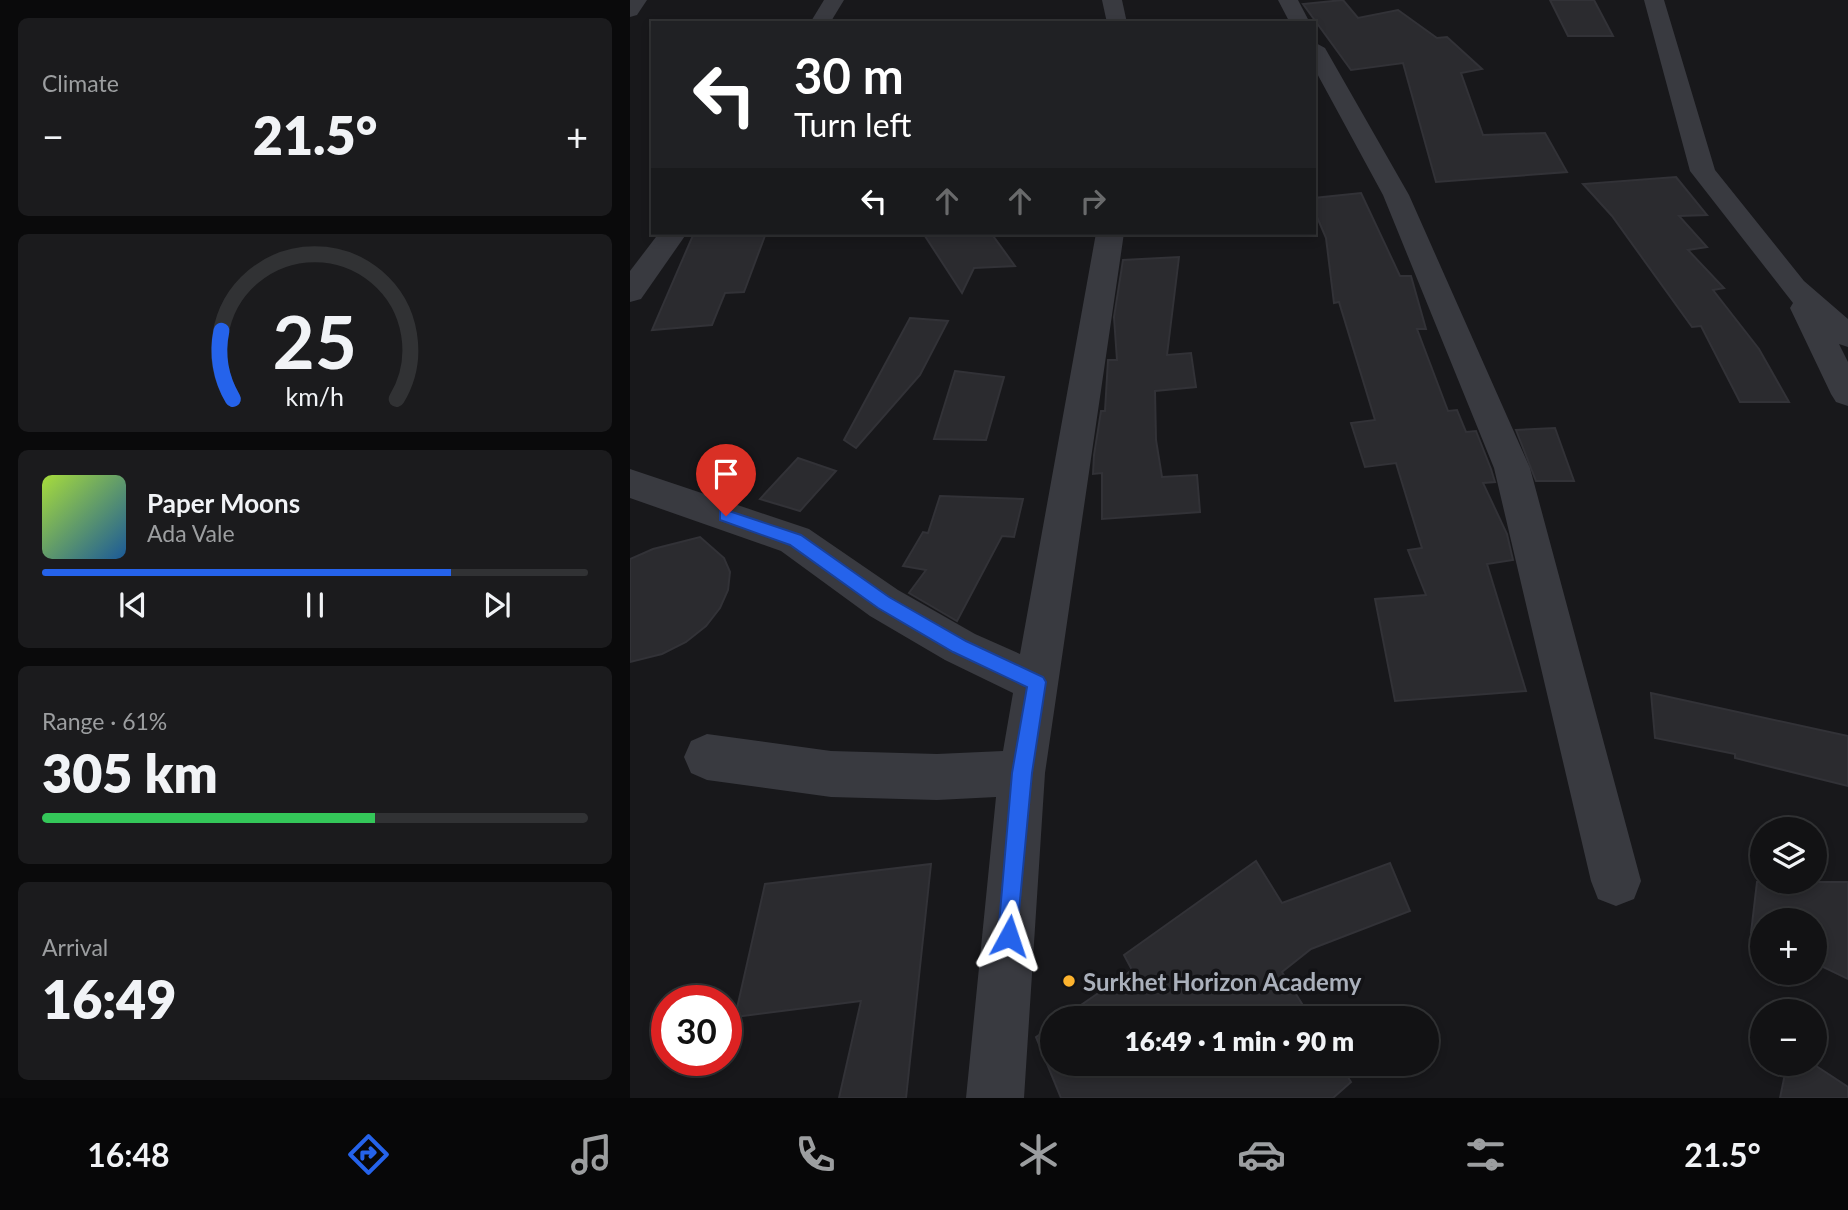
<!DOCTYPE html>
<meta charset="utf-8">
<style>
:root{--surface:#121214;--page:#1b1b1d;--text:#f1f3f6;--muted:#9c9ea0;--line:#313234;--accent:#2563eb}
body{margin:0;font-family:Lato,sans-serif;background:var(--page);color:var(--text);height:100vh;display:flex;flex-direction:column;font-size:26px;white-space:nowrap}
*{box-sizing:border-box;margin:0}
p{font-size:23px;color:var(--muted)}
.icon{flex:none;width:38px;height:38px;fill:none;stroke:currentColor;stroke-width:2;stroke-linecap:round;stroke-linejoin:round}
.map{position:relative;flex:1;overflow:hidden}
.drawer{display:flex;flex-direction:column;gap:18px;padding:18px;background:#0a0a0b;width:630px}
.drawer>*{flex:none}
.guide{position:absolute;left:21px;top:21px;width:665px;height:214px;border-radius:0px;box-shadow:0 4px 10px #0003,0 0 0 2px var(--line);background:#202124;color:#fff;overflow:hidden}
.controls{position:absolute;left:1120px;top:817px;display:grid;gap:14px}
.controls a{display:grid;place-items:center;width:77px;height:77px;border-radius:50%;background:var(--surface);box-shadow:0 4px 10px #0003,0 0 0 2px var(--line);font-size:35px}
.speed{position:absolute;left:21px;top:985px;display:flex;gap:14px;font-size:35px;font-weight:700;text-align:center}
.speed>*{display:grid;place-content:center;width:91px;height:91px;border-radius:50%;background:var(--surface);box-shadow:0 4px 10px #0003,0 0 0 2px var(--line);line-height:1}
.speed .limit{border:10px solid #d22;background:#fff;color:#111}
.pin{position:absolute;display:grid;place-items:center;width:60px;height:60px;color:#fff;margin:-72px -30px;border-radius:50% 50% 50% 0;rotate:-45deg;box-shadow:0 0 7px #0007}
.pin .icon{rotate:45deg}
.me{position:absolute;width:77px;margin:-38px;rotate:5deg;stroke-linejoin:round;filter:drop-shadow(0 0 5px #0008)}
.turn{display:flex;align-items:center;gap:24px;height:147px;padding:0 28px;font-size:32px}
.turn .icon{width:91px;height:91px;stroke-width:2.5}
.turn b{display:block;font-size:49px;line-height:60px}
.lanes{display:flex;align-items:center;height:66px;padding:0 28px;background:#0003;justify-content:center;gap:35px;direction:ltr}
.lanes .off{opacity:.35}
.big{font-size:52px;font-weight:800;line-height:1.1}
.drawer .widget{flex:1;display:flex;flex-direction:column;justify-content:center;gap:10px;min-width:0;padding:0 24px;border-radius:10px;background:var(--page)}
.drawer .dial{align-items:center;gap:0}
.dial svg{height:182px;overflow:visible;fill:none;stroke:var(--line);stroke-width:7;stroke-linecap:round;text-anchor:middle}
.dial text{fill:var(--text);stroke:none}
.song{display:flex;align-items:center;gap:21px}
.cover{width:84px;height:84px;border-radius:10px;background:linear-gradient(135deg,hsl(80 70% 55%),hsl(210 70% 35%))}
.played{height:7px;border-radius:4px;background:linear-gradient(90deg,var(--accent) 75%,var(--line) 75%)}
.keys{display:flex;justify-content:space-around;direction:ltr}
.heat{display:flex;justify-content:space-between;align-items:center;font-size:38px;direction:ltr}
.charge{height:10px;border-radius:5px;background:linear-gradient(90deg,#34c759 61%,var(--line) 0)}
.trip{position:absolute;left:410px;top:1006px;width:399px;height:70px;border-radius:35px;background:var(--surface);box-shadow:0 4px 10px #0003,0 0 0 2px var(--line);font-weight:800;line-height:70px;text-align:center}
.menu{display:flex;height:112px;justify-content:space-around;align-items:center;background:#070708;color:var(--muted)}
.menu .icon{width:49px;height:49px}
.menu .selected{color:var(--accent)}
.menu b{font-size:32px;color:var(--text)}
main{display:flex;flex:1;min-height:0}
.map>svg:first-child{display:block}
.building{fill:#2b2b2f;stroke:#323237;stroke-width:2}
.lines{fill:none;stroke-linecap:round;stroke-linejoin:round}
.minor{fill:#393a40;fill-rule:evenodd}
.route{fill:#2563eb;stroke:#184099;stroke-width:2}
.poi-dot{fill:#fdb32e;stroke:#131316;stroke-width:2.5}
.labels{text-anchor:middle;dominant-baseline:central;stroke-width:7;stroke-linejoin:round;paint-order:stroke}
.near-poi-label{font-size:24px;font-weight:bold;fill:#aab0bb;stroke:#131316;text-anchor:start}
</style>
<main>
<section class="drawer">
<div class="widget"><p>Climate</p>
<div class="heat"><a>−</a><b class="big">21.5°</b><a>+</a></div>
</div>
<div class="widget dial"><svg viewBox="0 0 100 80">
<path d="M14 69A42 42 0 1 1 86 69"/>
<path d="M14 69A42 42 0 0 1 9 39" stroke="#2563eb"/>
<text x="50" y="56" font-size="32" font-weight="700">25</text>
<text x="50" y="72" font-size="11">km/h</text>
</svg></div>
<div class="widget">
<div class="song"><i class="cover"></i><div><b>Paper Moons</b><p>Ada Vale</p></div></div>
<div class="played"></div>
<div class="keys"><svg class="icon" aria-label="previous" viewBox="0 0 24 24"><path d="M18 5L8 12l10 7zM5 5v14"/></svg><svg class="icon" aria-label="pause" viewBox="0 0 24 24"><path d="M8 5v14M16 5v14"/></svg><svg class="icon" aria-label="next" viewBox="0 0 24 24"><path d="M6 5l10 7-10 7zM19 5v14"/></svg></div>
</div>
<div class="widget"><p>Range · 61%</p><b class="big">305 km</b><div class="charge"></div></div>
<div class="widget"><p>Arrival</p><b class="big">16:49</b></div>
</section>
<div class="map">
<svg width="1218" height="1098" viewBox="0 0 1218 1098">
<rect width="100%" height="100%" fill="#18181b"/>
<g class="building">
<path d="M713,0l15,18 40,-8 39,28 10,-1 35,32 -21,4 22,62 62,-2 22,39 -131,10 -33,-119 -52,7 -48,-66z"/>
<path d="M920,0h44l19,36h-45z"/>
<path d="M1046,177l31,38 -28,1 28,31 -19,3 36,38 -11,2 46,59 30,53h-49l-39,-76 -9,1 -80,-111 -29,-32z"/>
<path d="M731,193l39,83h11l15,53h-9l31,82 9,-1 9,22 10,-1 15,38 4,13 -12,1 24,51 6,26 -26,4 39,127 -131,10 -20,-102 51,-4 -18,-45 14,-2 -26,-85 -31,4 -14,-44 24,-3 -36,-118 -5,1 -8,-65 -12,-28v-12z"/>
<path d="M64,233h72l-22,59 -19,1 -13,32 -60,5z"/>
<path d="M293,233h68l24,33 -41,2 -12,25z"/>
<path d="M549,257l-12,98 24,-2 5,34 -41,4 1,49 6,37 35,-2 3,37 -98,7v-46l-9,1 1,-19 7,-44h4l3,-51h9l-3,-43 9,-57z"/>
<path d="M280,318l38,3 -28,54 -64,73 -12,-8z"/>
<path d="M325,371l49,6 -18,63 -52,-1z"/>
<path d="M925,428l19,53h-38l-20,-51z"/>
<path d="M168,458l38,13 -36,40 -40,-12z"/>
<path d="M310,496l83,3 -9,38 -12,-1 -45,85 -48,-28 17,-23 -23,-4 20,-34 5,1z"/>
<path d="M70,537l24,21 6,14 -2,18 -8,18 -14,18 -20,16 -24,12 -32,8v-103l23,-10z"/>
<path d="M1021,693l197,43v50l-113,-28v-4l-80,-16z"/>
<path d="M626,861l26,42 108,-40 20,48 -99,38 -29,23 29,46h-249l70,-48 -8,-15z"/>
<path d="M301,864l-25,234h-67l22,-97 -126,16 30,-133z"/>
<path d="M1127,882h91v97l-33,-16v-43h-53v18l-11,-5z"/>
<path d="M422,1026v38h288l11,18 -18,16h-272l-25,-61z"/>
<path d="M1157,1064h26l35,23v11h-68z"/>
</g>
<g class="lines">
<g class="minor">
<path d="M0,0h17l-10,15 -7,2z"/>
<path d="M194,0h20l-14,23h-20z"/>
<path d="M472,0h20l5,23h-20z"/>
<path d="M648,0h20l12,23h-20z"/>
<path d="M1014,0h20l51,170 89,111 44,38v28l-9,-3 9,18v44l-12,-4 -5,-8 -41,-86 3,-5 -103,-132z"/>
<path d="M684,42l11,6 84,147 121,273 111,413 -7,18 -18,7 -18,-7 -7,-18 -97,-413 -111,-273 -69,-127z"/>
<path d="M29,233h28l-46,66 -11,3v-31z"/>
<path d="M466,233h28l-79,540 -21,325h-58l30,-301 -59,3 -106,-3 -124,-17 -16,-7 -7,-16 7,-16 16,-7 124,17 106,3 66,-3 10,-58 -68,-33 -75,-44 -89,-65 -151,-53v-29l179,60 89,61 77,44 45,20z"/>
</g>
</g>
<path class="route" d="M96,510l75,25 88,62 77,44 77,36 3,5 -14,91 -16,170 -7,3 -8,-3 -3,-7 14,-163 15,-86 -74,-35 -75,-44 -88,-63 -70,-25v-9z"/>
<circle class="poi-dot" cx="439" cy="981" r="7"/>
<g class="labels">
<g class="near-poi-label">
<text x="453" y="981">Surkhet Horizon Academy</text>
</g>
</g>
</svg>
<div class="controls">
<a><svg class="icon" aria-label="layers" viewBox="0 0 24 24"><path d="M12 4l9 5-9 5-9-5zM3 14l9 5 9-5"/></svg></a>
<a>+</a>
<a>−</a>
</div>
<div class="speed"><div class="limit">30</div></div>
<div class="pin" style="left:96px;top:516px;background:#d93025"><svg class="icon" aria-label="arrive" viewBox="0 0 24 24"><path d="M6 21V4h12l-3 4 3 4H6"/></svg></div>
<svg class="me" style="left:379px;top:936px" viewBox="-20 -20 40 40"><path d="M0-17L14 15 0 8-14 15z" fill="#2563eb" stroke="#fff" stroke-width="4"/></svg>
<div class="trip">16:49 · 1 min · 90 m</div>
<div class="guide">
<div class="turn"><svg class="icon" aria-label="left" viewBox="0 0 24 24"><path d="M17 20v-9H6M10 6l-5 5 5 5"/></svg><div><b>30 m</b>Turn left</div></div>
<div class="lanes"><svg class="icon" aria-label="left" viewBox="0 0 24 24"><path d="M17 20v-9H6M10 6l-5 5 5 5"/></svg><svg class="icon off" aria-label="ahead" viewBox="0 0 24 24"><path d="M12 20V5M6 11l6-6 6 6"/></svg><svg class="icon off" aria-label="ahead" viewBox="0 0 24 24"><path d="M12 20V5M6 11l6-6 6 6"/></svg><svg class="icon off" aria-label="right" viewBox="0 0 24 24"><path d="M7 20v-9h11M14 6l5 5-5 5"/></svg></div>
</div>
</div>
</main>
<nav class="menu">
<b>16:48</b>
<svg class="icon selected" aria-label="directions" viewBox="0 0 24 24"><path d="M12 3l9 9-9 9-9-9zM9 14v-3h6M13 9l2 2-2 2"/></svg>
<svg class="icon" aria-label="music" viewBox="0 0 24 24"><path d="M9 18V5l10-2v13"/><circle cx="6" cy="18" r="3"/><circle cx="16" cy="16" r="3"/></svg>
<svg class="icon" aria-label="phone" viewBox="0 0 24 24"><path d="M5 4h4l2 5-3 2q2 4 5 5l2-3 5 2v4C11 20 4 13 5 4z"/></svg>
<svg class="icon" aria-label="climate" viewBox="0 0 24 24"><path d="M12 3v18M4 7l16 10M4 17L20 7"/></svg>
<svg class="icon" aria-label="car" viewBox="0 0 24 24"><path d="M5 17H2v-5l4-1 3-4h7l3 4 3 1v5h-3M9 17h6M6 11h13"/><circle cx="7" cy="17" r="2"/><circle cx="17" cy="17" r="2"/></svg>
<svg class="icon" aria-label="filters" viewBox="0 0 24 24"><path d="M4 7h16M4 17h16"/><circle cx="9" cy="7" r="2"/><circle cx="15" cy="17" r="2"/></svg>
<b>21.5°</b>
</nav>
